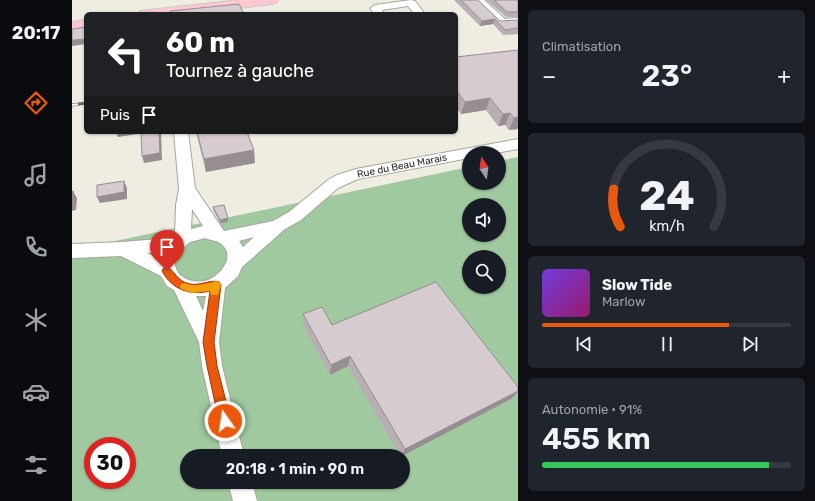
<!DOCTYPE html>
<html lang="fr">
<meta charset="utf-8">
<style>
:root{--surface:#171b24;--page:#20242c;--text:#f1f3f6;--muted:#9ea1a6;--line:#363941;--accent:#ea580c}
body{margin:0;font-family:Rubik,sans-serif;background:var(--page);color:var(--text);height:100vh;display:flex;flex-direction:column;font-size:15px;white-space:nowrap}
*{box-sizing:border-box;margin:0}
p{font-size:13px;color:var(--muted)}
.icon{flex:none;width:22px;height:22px;fill:none;stroke:currentColor;stroke-width:2;stroke-linecap:round;stroke-linejoin:round}
.map{position:relative;flex:1;overflow:hidden}
.side{display:flex;flex-direction:column;gap:10px;padding:10px;background:#0d0f14;width:297px}
.side>*{flex:none}
.hud{position:absolute;left:12px;top:12px;width:374px;height:122px;border-radius:6px;box-shadow:0 1px 3px #0004;background:#202124;color:#fff;overflow:hidden}
.needle{width:26px;rotate:347deg}
.controls{position:absolute;left:390px;top:146px;display:grid;gap:8px}
.controls a{display:grid;place-items:center;width:44px;height:44px;border-radius:50%;background:var(--surface);box-shadow:0 1px 3px #0004;font-size:20px}
.speed{position:absolute;left:12px;top:437px;display:flex;gap:8px;font-size:20px;font-weight:700;text-align:center}
.speed>*{display:grid;place-content:center;width:52px;height:52px;border-radius:50%;background:var(--surface);box-shadow:0 1px 3px #0004;line-height:1}
.speed .limit{border:6px solid #d22;background:#fff;color:#111}
.pin{position:absolute;display:grid;place-items:center;width:34px;height:34px;color:#fff;margin:-41px -17px;border-radius:50% 50% 50% 0;rotate:-45deg;box-shadow:0 0 4px #0007}
.pin .icon{rotate:45deg}
.me{position:absolute;width:44px;margin:-22px;rotate:347deg;stroke-linejoin:round;filter:drop-shadow(0 0 3px #0008)}
.turn{display:flex;align-items:center;gap:14px;height:84px;padding:0 16px;font-size:18px}
.turn .icon{width:52px;height:52px;stroke-width:2.5}
.turn b{display:block;font-size:28px;line-height:34px}
.then{display:flex;align-items:center;height:38px;padding:0 16px;background:#0003;gap:8px;font-size:15px}
.big{font-size:30px;font-weight:600;line-height:1.1}
.side .tile{flex:1;display:flex;flex-direction:column;justify-content:center;gap:6px;min-width:0;padding:0 14px;border-radius:6px;background:var(--page)}
.side .dial{align-items:center;gap:0}
.dial svg{height:104px;overflow:visible;fill:none;stroke:var(--line);stroke-width:7;stroke-linecap:round;text-anchor:middle}
.dial text{fill:var(--text);stroke:none}
.song{display:flex;align-items:center;gap:12px}
.cover{width:48px;height:48px;border-radius:6px;background:linear-gradient(135deg,hsl(260 70% 55%),hsl(320 70% 35%))}
.played{height:4px;border-radius:2px;background:linear-gradient(90deg,var(--accent) 75%,var(--line) 75%)}
.keys{display:flex;justify-content:space-around;direction:ltr}
.heat{display:flex;justify-content:space-between;align-items:center;font-size:22px;direction:ltr}
.charge{height:6px;border-radius:3px;background:linear-gradient(90deg,#34c759 91%,var(--line) 0)}
.trip{position:absolute;left:108px;top:449px;width:230px;height:40px;border-radius:20px;background:var(--surface);box-shadow:0 1px 3px #0004;font-weight:600;line-height:40px;text-align:center}
main{display:flex;flex:1;min-height:0}
.dock{display:flex;flex-direction:column;width:72px;justify-content:space-around;align-items:center;background:#090b0e;color:var(--muted)}
.dock .icon{width:28px;height:28px}
.dock .selected{color:var(--accent)}
.dock b{font-size:18px;color:var(--text)}
.map>svg:first-child{display:block}
.green{fill:#a0c99f;fill-rule:evenodd}
.lines{fill:none;stroke-linecap:round;stroke-linejoin:round}
.minor-casing{stroke:#a8a59c;stroke-width:2}
.major-casing{stroke:#c9c9c9;stroke-width:2}
.minor{fill:#fff;fill-rule:evenodd}
.major{fill:#fec8d2;fill-rule:evenodd}
.rail-casing{stroke:#696762;stroke-width:3}
.rail{stroke:#fff;stroke-width:2;stroke-dasharray:6;stroke-linecap:butt}
.wall{fill:#b8afb2}
.shaded-wall{fill:#968e91}
.building{fill:#d6cbcf;stroke:#968e91}
.route{fill:#ea580c;stroke:#983908}
.slow{fill:#f59e0b}
.labels{text-anchor:middle;dominant-baseline:central;stroke-width:3;stroke-linejoin:round;paint-order:stroke}
.street-label{font-size:10px;fill:#201f1c;stroke:#fff}
</style>
<main>
<nav class="dock">
<b>20:17</b>
<svg class="icon selected" aria-label="directions" viewBox="0 0 24 24"><path d="M12 3l9 9-9 9-9-9zM9 14v-3h6M13 9l2 2-2 2"/></svg>
<svg class="icon" aria-label="music" viewBox="0 0 24 24"><path d="M9 18V5l10-2v13"/><circle cx="6" cy="18" r="3"/><circle cx="16" cy="16" r="3"/></svg>
<svg class="icon" aria-label="phone" viewBox="0 0 24 24"><path d="M5 4h4l2 5-3 2q2 4 5 5l2-3 5 2v4C11 20 4 13 5 4z"/></svg>
<svg class="icon" aria-label="climate" viewBox="0 0 24 24"><path d="M12 3v18M4 7l16 10M4 17L20 7"/></svg>
<svg class="icon" aria-label="car" viewBox="0 0 24 24"><path d="M5 17H2v-5l4-1 3-4h7l3 4 3 1v5h-3M9 17h6M6 11h13"/><circle cx="7" cy="17" r="2"/><circle cx="17" cy="17" r="2"/></svg>
<svg class="icon" aria-label="filters" viewBox="0 0 24 24"><path d="M4 7h16M4 17h16"/><circle cx="9" cy="7" r="2"/><circle cx="15" cy="17" r="2"/></svg>
</nav>
<div class="map">
<svg width="446" height="501" viewBox="0 0 446 501">
<rect width="100%" height="100%" fill="#efece2"/>
<path class="green" d="M446,157v344h-446v-251l397,-83v16h30v-22zM397,205h30v30h-30zM397,257h30v30h-30zM21,446h34v34h-34zM115,456h216v26h-216z"/>
<g class="lines">
<defs>
<g id="minor">
<path d="M339,0l4,1 10,13h-11l-6,-8 -26,4 2,4h-10l-4,-6 5,-3z"/>
<path d="M401,0h11l21,19 13,-1v6l-19,1z"/>
<path d="M102,132h14l7,56 29,43 49,-10 16,-9 39,-32 9,-5 19,-6 162,-30v10l-23,4h-26v5l-111,21 -20,9 -37,32 -16,9 -43,38 -4,9 -13,12 -6,54 3,24 22,90h-22l-20,-90 -3,-24 -25,-52 -7,-4 -6,-10 -40,-20 -49,2v-14l50,-2 49,-4 4,-3 1,-30 3,-16zM120,209l11,17 -12,3zM182,237l-11,10 -4,-6zM133,238c4,2 11,2 15,5 17,12 2,31 -12,37 -18,6 -39,-6 -32,-26l14,-12zM88,252l-2,6 -11,-5zM124,296h10l-3,15z"/>
<path d="M156,482h24l5,19h-24z"/>
</g>
<g id="major">
<path d="M167,0h39l-2,3 -5,1 -80,10h-53l2,-3z"/>
<path d="M14,20v8l-14,2v-8z"/>
</g>
</defs>
<use href="#minor" class="minor-casing"/>
<use href="#major" class="major-casing"/>
<use href="#minor" class="minor"/>
<use href="#major" class="major"/>
<defs>
<path id="rail" d="M0,105l14,-2"/>
</defs>
<use href="#rail" class="rail-casing"/>
<use href="#rail" class="rail"/>
</g>
<g class="wall">
<path d="M382,0h24l22,21 18,-1v14l-15,1 -10,-11 -13,2z"/>
<path d="M414,0h32v17h-12z"/>
<path d="M446,50v79l-9,1 -4,-5 -7,1 -12,-16 -25,4 -5,-7v-50z"/>
<path d="M124,132h51l8,31 -49,9z"/>
<path d="M141,207l15,15 -8,1 -7,-13z"/>
<path d="M231,314l29,11 186,62v5l-7,7 -109,57h-2l-52,-90 -18,9 -27,-50z"/>
</g>
<g class="shaded-wall">
<path d="M423,19l-2,5 -13,2 2,-5z"/>
<path d="M14,39v5l-14,2v-6z"/>
<path d="M418,98l-4,12 -25,4 4,-12z"/>
<path d="M438,113l-5,12 -7,1 5,-12z"/>
<path d="M446,117v12l-9,1 5,-12z"/>
<path d="M44,132h26l1,1 -25,4z"/>
<path d="M87,132h2l1,28 -18,3 -2,-7z"/>
<path d="M182,150l1,13 -49,9 -2,-13z"/>
<path d="M52,181l3,7v11l-27,4 -3,-6z"/>
<path d="M1,191l4,7 -1,12 -4,1v-8z"/>
<path d="M156,218v4l-8,1v-3z"/>
<path d="M278,356l-2,10 -18,9 1,-10z"/>
<path d="M446,391v1l-7,7 -109,57h-1l4,-7z"/>
</g>
<g class="building">
<path d="M389,0h17l22,21 18,-1v8l-13,2 -10,-11 -13,2z"/>
<path d="M422,0h24v12h-11z"/>
<path d="M167,4l5,10h-73l-1,-3z"/>
<path d="M14,27v12l-14,1v-11z"/>
<path d="M446,50v67l-4,1 -4,-5 -7,1 -13,-16 -25,4 -9,-12v-33z"/>
<path d="M69,132h18l1,21 -18,3z"/>
<path d="M125,132h50l7,18 -50,9z"/>
<path d="M52,181v11l-27,5v-12z"/>
<rect x="0" y="191" width="1" height="12"/>
<path d="M152,205l4,13 -8,2 -7,-13z"/>
<path d="M364,282l82,105v4l-113,58 -55,-93 -19,9 -28,-51 19,-7 10,18z"/>
</g>
<path class="route" d="M95,267c8,3 9,14 23,17 10,2 21,-5 29,-2l2,3 -7,57 3,24 14,55 -2,4 -4,1 -4,-1 -2,-4 -12,-55 -4,-24 7,-51c-19,5 -38,-1 -48,-20l1,-2z"/>
<path class="slow" d="M144,281l3,1 2,3 -3,10h-7l-1,-4 -18,2 -11,-4 -1,-2 1,-3c5,-2 6,0 10,1 9,1 17,-2 25,-4z"/>
<g class="labels">
<g class="street-label">
<text transform="translate(330 166) rotate(-11)">Rue du Beau Marais</text>
</g>
</g>
</svg>
<div class="controls">
<a><svg class="needle" viewBox="-14 -14 28 28"><path d="M0-13l5 13h-10z" fill="#e53935"/><path d="M0 13l5-13h-10z" fill="#9ea1a6"/></svg></a>
<a><svg class="icon" aria-label="sound" viewBox="0 0 24 24"><path d="M4 9h4l5-4v14l-5-4H4zM17 9q2 3 0 6"/></svg></a>
<a><svg class="icon" aria-label="search" viewBox="0 0 24 24"><circle cx="10" cy="10" r="6"/><path d="M15 15l6 6"/></svg></a>
</div>
<div class="speed"><div class="limit">30</div></div>
<div class="pin" style="left:95px;top:271px;background:#d93025"><svg class="icon" aria-label="arrive" viewBox="0 0 24 24"><path d="M6 21V4h12l-3 4 3 4H6"/></svg></div>
<svg class="me" style="left:153px;top:421px" viewBox="-20 -20 40 40"><circle r="17" fill="#ea580c" stroke="#fff" stroke-width="3"/><path d="M0-11L8 9 0 5-8 9z" fill="#fff"/></svg>
<div class="trip">20:18 · 1 min · 90 m</div>
<div class="hud">
<div class="turn"><svg class="icon" aria-label="left" viewBox="0 0 24 24"><path d="M17 20v-9H6M10 6l-5 5 5 5"/></svg><div><b>60 m</b>Tournez à gauche</div></div>
<div class="then">Puis<svg class="icon" aria-label="arrive" viewBox="0 0 24 24"><path d="M6 21V4h12l-3 4 3 4H6"/></svg></div>
</div>
</div>
<section class="side">
<div class="tile"><p>Climatisation</p>
<div class="heat"><a>−</a><b class="big">23°</b><a>+</a></div>
</div>
<div class="tile dial"><svg viewBox="0 0 100 80">
<path d="M14 69A42 42 0 1 1 86 69"/>
<path d="M14 69A42 42 0 0 1 9 40" stroke="#ea580c"/>
<text x="50" y="56" font-size="32" font-weight="700">24</text>
<text x="50" y="72" font-size="11">km/h</text>
</svg></div>
<div class="tile">
<div class="song"><i class="cover"></i><div><b>Slow Tide</b><p>Marlow</p></div></div>
<div class="played"></div>
<div class="keys"><svg class="icon" aria-label="previous" viewBox="0 0 24 24"><path d="M18 5L8 12l10 7zM5 5v14"/></svg><svg class="icon" aria-label="pause" viewBox="0 0 24 24"><path d="M8 5v14M16 5v14"/></svg><svg class="icon" aria-label="next" viewBox="0 0 24 24"><path d="M6 5l10 7-10 7zM19 5v14"/></svg></div>
</div>
<div class="tile"><p>Autonomie · 91%</p><b class="big">455 km</b><div class="charge"></div></div>
</section>
</main>
